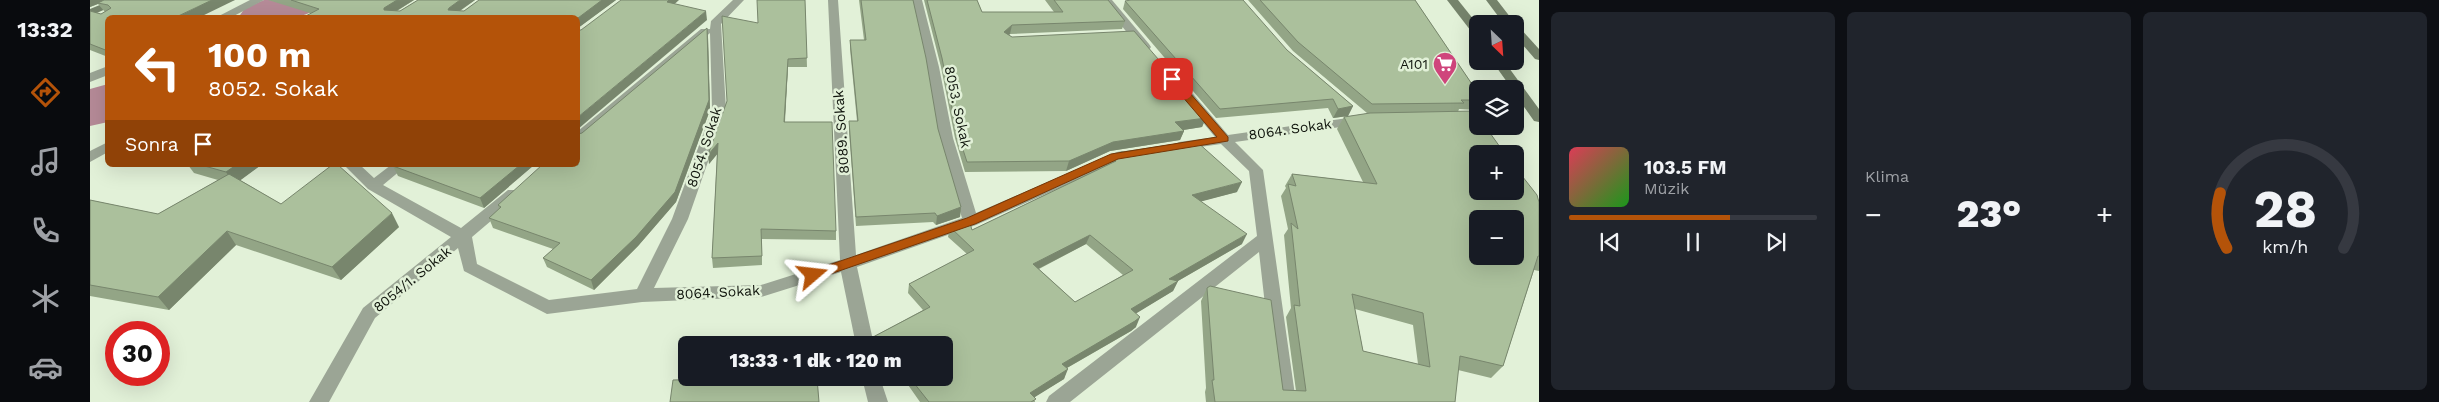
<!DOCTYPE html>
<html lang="tr">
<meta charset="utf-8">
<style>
:root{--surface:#171b24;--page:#20242c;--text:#f1f3f6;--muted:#9ea1a6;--line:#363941;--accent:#b45309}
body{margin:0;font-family:"Work Sans",sans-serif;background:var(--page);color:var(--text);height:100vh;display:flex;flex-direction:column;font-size:19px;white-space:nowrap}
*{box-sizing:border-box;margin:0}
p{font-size:16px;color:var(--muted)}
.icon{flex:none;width:28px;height:28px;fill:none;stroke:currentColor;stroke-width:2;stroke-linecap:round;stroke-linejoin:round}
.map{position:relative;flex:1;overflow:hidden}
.panel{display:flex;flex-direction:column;gap:12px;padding:12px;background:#0d0f14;width:900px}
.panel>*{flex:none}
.top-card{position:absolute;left:15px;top:15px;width:475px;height:152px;border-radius:8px;box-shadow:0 5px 20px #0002;background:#b45309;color:#fff;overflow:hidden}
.needle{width:32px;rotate:155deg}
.fabs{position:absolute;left:1379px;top:15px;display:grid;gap:10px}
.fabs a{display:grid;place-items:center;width:55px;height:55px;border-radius:8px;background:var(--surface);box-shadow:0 5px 20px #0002;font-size:25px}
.speed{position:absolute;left:15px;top:321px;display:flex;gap:10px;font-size:25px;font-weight:700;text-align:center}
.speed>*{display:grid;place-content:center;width:65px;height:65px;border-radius:50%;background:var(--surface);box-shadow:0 5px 20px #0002;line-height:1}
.speed .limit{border:8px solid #d22;background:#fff;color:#111}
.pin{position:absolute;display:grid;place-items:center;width:42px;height:42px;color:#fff;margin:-21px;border-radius:10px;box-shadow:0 2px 8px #0006}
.me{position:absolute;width:55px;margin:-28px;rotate:73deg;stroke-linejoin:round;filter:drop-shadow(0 0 4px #0008)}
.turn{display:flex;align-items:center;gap:18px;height:105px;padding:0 20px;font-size:22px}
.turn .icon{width:65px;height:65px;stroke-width:2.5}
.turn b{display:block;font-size:35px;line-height:42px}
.then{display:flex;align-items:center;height:48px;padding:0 20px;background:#0003;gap:10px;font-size:19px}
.big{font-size:38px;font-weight:800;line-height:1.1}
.panel .widget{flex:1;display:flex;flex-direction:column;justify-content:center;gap:8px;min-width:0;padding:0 18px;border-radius:8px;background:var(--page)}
.panel .dial{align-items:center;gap:0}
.dial svg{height:130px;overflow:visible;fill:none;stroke:var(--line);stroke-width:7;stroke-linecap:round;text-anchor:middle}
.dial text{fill:var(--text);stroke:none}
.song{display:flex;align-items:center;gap:15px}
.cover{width:60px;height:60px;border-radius:8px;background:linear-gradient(135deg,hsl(350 70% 55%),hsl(120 70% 35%))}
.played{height:5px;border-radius:2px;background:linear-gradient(90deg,var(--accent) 65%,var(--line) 65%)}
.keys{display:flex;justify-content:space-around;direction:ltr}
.heat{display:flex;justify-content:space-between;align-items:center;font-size:28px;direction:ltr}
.panel .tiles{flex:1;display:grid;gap:12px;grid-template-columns:repeat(3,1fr)}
.trip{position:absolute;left:588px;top:336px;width:275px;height:50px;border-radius:8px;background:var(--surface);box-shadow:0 5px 20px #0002;font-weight:800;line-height:50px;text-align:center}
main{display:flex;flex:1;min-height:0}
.tabs{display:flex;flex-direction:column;width:90px;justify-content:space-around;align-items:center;background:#090b0e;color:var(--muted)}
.tabs .icon{width:35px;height:35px}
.tabs .current{color:var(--accent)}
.tabs b{font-size:22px;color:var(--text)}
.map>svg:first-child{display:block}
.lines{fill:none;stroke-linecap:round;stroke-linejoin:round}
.river{fill:#b58a97;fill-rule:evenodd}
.street{fill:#9ba595;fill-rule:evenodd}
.secondary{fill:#75836b;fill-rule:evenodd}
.wall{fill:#93a586;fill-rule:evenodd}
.shaded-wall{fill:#78866d}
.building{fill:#abc09c;stroke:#78866d;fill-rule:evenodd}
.route{fill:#b45309;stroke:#753606}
.labels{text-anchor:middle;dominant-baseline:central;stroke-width:5;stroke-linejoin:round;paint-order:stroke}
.poi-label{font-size:14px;fill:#10150d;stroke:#e2f1d8;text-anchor:end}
.street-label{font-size:14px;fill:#10150d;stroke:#e2f1d8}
</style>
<main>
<nav class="tabs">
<b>13:32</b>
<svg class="icon current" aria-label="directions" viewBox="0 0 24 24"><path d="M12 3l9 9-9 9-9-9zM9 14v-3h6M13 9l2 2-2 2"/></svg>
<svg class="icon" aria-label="music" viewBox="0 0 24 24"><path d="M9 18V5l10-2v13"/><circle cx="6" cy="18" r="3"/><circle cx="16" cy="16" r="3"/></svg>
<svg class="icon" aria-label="phone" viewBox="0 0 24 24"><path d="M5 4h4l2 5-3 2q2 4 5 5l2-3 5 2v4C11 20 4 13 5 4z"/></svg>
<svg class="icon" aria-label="climate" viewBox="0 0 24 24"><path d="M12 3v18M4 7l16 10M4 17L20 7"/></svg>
<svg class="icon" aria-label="car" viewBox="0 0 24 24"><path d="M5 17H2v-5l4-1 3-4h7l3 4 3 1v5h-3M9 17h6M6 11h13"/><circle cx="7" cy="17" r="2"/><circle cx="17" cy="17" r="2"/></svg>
</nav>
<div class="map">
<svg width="1449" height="402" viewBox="0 0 1449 402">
<rect width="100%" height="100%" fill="#e2f1d8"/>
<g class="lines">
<g class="river">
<path d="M174,0h60c-18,26 -57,18 -86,18l7,-10z"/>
<path d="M18,84v38l-18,4v-37z"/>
</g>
<g class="street">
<path d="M160,0h14l-34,18h-15z"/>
<path d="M643,0h11l-23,24 5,86 -38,109 -34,69 107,-3 79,-25 -12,-260h10l18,255 106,-37 -23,-80 -12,-71 -15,-67h10l17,67 14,71 23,75 141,-61 5,-1 7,4 -2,3 -151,67 -119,42 17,78h-18l-15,-73 -80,25 -119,5 -95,12 -83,-43 -6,-23 -83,70 -46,84h-20l54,-94 88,-71 -83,-48 -24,-24h16l14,13 17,-13h16l-24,20 78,43 47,-38h10l2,4 -2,4 -46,39 5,27 72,36 88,-11 35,-70 40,-109 -2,-77 -127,108 -5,1v-11l123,-102h9l1,-8z"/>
<path d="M1011,0h11l37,44 2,3 -2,3h-8z"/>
<path d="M18,66v9l-18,7v-9z"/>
<path d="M1098,93l5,1 35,41 134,-19 7,4 -7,4 -127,18 28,28 33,232h-20l-17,-150 -189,150h-24l3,-6 208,-160 -8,-65 -28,-27 -42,6 -7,-4 7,-4 36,-5 -33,-40z"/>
<path d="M18,142v10l-18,10v-11z"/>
<path d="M772,378h18l8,24h-20z"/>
</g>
<g class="secondary">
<path d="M22,0h14l-36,16v-7z"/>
<path d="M1357,0h11l20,25v11l-4,-1z"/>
<path d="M1396,0h11l17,22 2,2 -1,1 -11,-1z"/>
<path d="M1425,26l4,1 20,22v11l-4,-1 -20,-23z"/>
<path d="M1402,61h12l35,48v13l-5,-1 -19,-27v-5h-3z"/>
</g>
</g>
<g class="wall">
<path d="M0,0h145l-127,18v39l-18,-7v-39l11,3 4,-2 -7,-8 -8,3z"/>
<path d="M178,0h146l-17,11h3l18,-11h57l-15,11h4l15,-11h137l-38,28 -268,-15z"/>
<path d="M715,0l2,67h-19l-3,55 51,109v9l-74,-1v26l-49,3 -1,-10 5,-104 -8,10 18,-63 31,-78z"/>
<path d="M769,0h54l25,129 23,78 -1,10 -24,8 -3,-3 -77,4 -7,-95v-10h8l-7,-72v-9h14z"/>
<path d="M834,0h53l5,12h72l-9,-12h63l17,21 -3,8 -112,5 -1,1 3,2 190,73 -1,3 5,5 -4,9 -19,3 1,1 -4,9 -70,11 -44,20 -101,1 -10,-34 -14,-71z"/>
<path d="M1158,0h167l63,93v15l-2,2 -17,-1 -1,3 81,90v69l-5,-1 -31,96 -12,12 -33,-8 -3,32h-249l-1,-10 1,-4 -5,-87 6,-13 76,102 13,1 -10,-74 5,-9 -7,-73 4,-6 -7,-33 5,-8 -1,-2 7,-12 71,8 -26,-53 7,-12 26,-4h-3l-74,-62zM1265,309l58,16 5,39 -55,-13z"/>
<path d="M1035,1l162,49 66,56 -5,10 -15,2 -5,-10 -112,10 -93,-109z"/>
<path d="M618,37l2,73 -34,92 -38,44 -44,44 -47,-23 -4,-9 10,-9 -60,-21 -4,-10 10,-9 -1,-4 84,-72z"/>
<path d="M1032,152l115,40 -36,9 41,43 -64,37 -5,10 -37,22v14l-5,4 -64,37 -3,11 -30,18 1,5h-115l-14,-20 -3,2 -6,-6h47v-33h-72l1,-8 50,-27 -15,-17 1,-9 58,-30 -19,-17 2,-10 22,3 129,-62 2,-7zM996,244l37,31 -48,27 -36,-33z"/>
<path d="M98,165h73l-21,15 41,24 118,23 -58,53 -105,-35 -67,65 -79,-14v-96l68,14 60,-34 -24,-7z"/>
<path d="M444,165l-50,43 -86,-32 -5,-10z"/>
</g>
<g class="shaded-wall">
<path d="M0,0h18l-18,7z"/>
<path d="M122,0h23l-37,18h-24z"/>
<path d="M307,0h17l-26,16 -4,-6v-2z"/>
<path d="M370,0h15l-23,16 -4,-6 1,-2z"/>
<path d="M512,0h14l-38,28v-10z"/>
<path d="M579,0h10l-11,10 -1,-8z"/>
<path d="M616,11l1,9 -129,109v-12z"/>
<path d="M922,25l-2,9 -8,7 2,-9z"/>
<path d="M617,28l1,9 2,73 -34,92 -38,44 -44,44 -3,-10z"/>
<path d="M698,59v8l-4,65v-10z"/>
<path d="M1263,106l-5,10 -15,2 5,-9z"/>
<path d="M1116,118l-4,9 -31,5 4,-10z"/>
<path d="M1094,131l-4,9 -70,11 -44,20 3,-10 44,-19z"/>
<path d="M628,143l1,9 -10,12 -1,-9z"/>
<path d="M146,165h25l-27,20 -8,-13z"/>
<path d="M430,165h14l-50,43 -4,-10z"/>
<path d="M1152,182l-5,10 -49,13 4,-10z"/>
<path d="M871,207l-1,10 -24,8 1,-9z"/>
<path d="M302,213l7,14 -58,53 -9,-13z"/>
<path d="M137,231l9,14 -67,65 -11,-13z"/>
<path d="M1157,234l-5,10 -78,45 5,-10z"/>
<path d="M1000,235l-4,9 -56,29 3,-9z"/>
<path d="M1088,281l-5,10 -46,28 4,-10z"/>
<path d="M1050,317l-4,10 -5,4 -73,42 4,-9z"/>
<path d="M978,369l-4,10 -37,23 3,-9z"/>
<path d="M813,378h3v4l-3,2z"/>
</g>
<g class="building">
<path d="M14,0h108l-38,18h-66v33l-18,-7v-33l11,3 10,-6 -3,-3 -10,-2z"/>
<path d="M201,0h106l-13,8v2l16,1 18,-11h42l-11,8 -1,2 16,1 15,-11h123l-24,18h-276l17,-9z"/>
<path d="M531,0h48l-2,2 39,9 -128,106v-87h3z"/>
<path d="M667,0h48l2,58 -19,1 -4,63h48l4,109 -75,-2 1,27 -50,2 6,-115 -10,12 19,-54 -5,-85 36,7z"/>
<path d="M771,0h52l13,58 12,71 23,78 -24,9 -2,-3 -79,4 -7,-96h9l-8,-81h16z"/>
<path d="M837,0h50l5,12h81l-9,-12h54l17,21 -113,4 -8,7 8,5 122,-6 68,79 -3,1 7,7 -31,4 9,9 -71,11 -44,19 -102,1 -11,-34 -14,-70z"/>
<path d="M1041,0h112l44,50 66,56 -15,3 -5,-10 -113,10 -95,-108z"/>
<path d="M1170,0h155l63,93v7h-17l3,3 -92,1 -74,-62z"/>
<path d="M617,28l2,72 -34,92 -39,45 -45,43 -48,-22 17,-15 -71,-25 12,-11 -3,-2 44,-40h36v-31l4,-1z"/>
<path d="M1384,111l4,6v9h7l20,28h-27v37h37v-24l22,28 2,7v54h-1l-35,110 -43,-10 -5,46h-240l-3,-22h2l-7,-92 3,-2 61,14 12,90 23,1 -12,-86 6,1 -9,-83 7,6 -10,-45 8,2 -4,-12 85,10 -33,-67 26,-4zM1388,219h37v37h-37zM1262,294l71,19 7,54 -67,-16z"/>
<path d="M1106,141l46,41 -50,13 55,39 -78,45 9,2 -47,28 9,8 -5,4 -73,43 6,5 -38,24 6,6 -5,3h-102l-19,-24h34v-33h-65l-6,-8 57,-30 -21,-23 65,-34 -24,-23 19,-7 3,10 144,-69h-13l19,-9zM1000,235l43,35 -58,32 -42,-38z"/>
<path d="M111,165h35l-10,7z"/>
<path d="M242,165h6l54,48 -60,54 -105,-36 -69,66 -68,-12v-85l68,14 71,-40 52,30z"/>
<path d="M305,165h125l-40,33 -87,-32z"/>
<path d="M655,378h72l2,24h-149l3,-22z"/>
</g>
<path class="route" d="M1082,76l4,1 52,60v4l-110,18 -143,65 -162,56 -6,-5 1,-3 159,-54 144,-64 106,-17 -48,-56 -1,-2z"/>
<defs>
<symbol id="supermarket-pin" viewBox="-11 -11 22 30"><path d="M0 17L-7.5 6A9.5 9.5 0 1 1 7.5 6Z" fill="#cf457c" stroke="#e2f1d8"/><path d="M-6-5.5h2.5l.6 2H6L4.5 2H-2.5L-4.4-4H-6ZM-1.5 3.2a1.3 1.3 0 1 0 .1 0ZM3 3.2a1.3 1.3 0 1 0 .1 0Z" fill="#fff"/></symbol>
</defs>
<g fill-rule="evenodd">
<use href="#supermarket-pin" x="1341" y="50" width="28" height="38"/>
</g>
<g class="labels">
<g class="poi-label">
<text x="1338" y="64">A101</text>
</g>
<g class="street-label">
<text transform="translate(868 107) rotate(78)">8053. Sokak</text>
<text transform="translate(1200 129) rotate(-8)">8064. Sokak</text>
<text transform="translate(751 132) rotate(-94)">8089. Sokak</text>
<text transform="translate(614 147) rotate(-72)">8054. Sokak</text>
<text transform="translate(322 279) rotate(-39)">8054/1. Sokak</text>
<text transform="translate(628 292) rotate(-3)">8064. Sokak</text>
</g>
</g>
</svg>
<div class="fabs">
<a><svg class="needle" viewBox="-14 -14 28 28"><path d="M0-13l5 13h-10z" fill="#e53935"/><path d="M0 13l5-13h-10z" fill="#9ea1a6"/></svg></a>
<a><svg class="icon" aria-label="layers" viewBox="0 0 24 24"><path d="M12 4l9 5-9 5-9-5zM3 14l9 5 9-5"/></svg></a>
<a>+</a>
<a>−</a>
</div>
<div class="speed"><div class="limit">30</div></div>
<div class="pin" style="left:1082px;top:79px;background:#d93025"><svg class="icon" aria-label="arrive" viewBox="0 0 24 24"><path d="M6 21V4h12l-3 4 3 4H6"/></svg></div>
<svg class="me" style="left:723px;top:275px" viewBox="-20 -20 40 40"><path d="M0-17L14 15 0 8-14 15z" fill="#b45309" stroke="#fff" stroke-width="4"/></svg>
<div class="trip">13:33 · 1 dk · 120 m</div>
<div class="top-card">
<div class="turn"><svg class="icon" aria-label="left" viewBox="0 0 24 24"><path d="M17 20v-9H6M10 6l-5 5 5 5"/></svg><div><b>100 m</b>8052. Sokak</div></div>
<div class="then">Sonra<svg class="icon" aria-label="arrive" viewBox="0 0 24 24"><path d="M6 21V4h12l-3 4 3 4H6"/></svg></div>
</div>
</div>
<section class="panel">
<div class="tiles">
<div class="widget">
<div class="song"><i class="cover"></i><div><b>103.5 FM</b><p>Müzik</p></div></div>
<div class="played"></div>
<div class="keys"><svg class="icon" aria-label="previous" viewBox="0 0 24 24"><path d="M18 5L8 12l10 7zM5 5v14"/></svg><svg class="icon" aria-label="pause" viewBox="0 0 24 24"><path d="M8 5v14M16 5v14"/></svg><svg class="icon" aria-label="next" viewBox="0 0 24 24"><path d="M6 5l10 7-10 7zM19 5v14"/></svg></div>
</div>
<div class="widget"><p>Klima</p>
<div class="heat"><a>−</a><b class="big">23°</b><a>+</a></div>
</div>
<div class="widget dial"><svg viewBox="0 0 100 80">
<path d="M14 69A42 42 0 1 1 86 69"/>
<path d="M14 69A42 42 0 0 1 10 35" stroke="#b45309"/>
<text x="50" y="56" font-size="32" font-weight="700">28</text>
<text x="50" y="72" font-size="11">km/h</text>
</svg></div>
</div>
</section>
</main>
